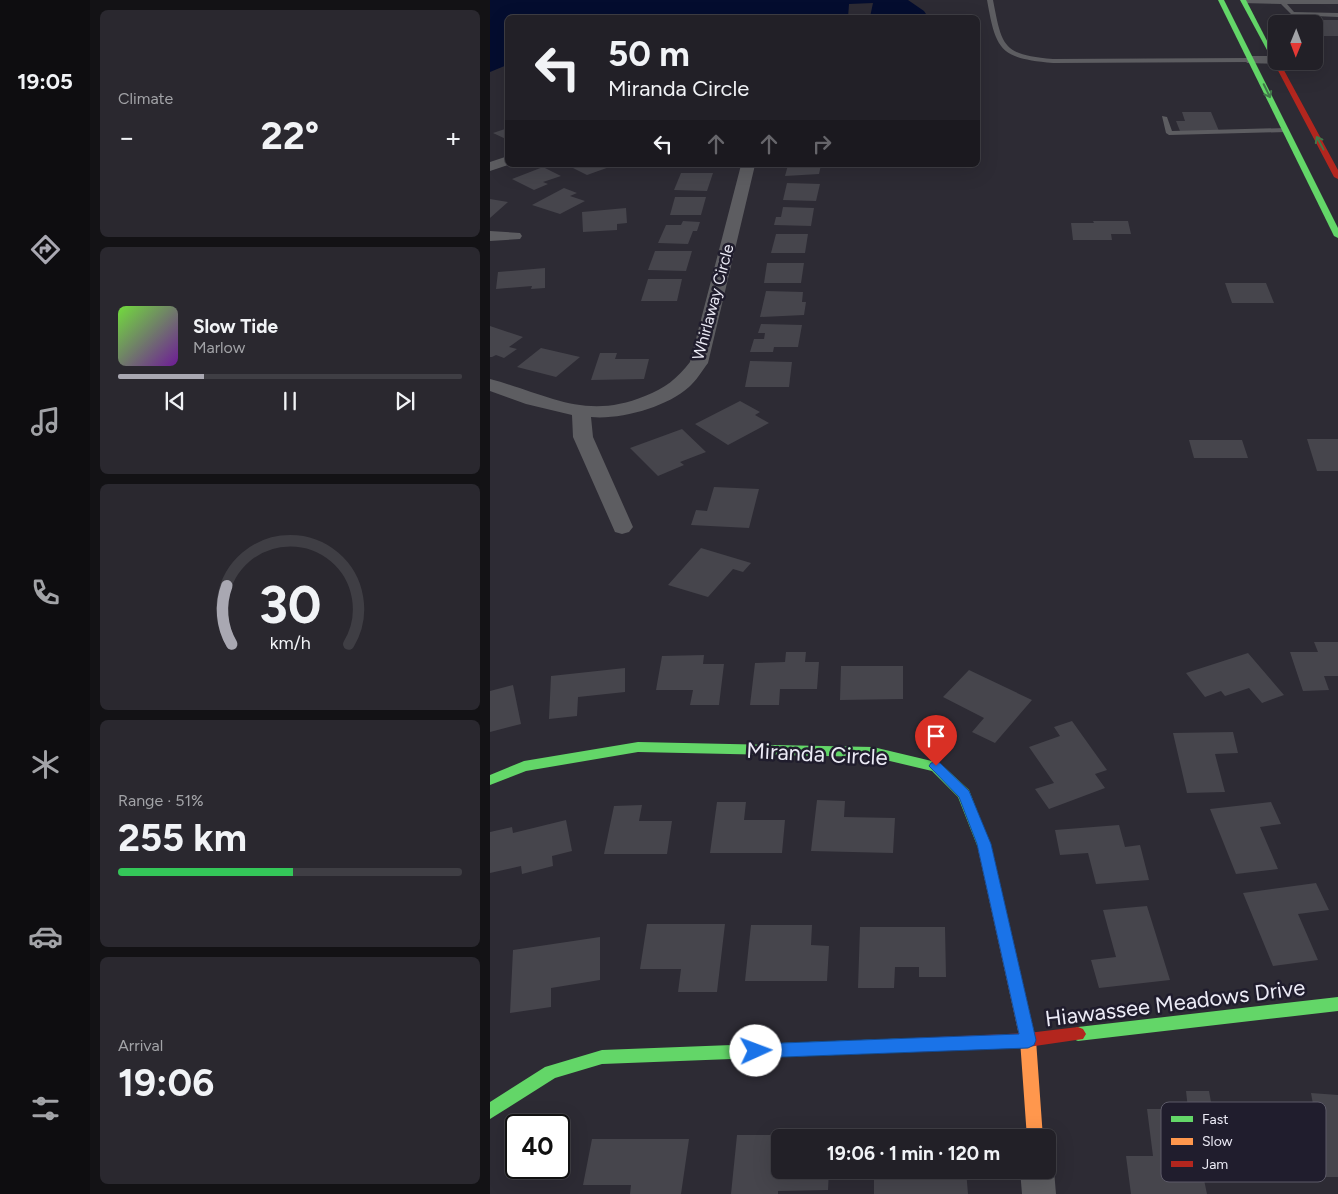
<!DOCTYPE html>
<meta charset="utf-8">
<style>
:root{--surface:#222027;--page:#2a282f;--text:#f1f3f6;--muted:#a2a3a7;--line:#3f3e44;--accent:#a9a8b2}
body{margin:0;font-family:Figtree,sans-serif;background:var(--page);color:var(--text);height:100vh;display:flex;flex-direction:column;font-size:19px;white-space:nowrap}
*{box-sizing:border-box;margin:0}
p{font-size:16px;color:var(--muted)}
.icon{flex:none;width:28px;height:28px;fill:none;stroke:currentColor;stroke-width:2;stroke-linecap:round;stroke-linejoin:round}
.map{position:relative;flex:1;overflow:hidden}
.drawer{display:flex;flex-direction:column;gap:10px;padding:10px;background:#131215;width:400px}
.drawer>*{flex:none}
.top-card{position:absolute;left:15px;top:15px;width:475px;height:152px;border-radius:8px;box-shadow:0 5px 20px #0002,0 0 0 1px var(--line);background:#222027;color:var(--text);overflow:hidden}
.needle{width:32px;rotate:181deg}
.fabs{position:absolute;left:778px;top:15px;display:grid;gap:10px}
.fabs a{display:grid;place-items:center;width:55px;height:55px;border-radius:8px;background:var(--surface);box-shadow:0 5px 20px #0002,0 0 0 1px var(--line);font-size:25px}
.speed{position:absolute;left:15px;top:1114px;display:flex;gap:10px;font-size:25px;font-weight:700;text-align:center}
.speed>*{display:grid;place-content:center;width:65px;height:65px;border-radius:50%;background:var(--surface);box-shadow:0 5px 20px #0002,0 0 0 1px var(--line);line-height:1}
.speed .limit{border:2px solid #111;border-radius:8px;background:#fff;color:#111}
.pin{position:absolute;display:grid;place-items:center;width:42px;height:42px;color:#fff;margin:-51px -21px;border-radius:50% 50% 50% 0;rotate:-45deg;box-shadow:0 0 5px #0007}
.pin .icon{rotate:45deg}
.me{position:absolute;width:55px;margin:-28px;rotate:88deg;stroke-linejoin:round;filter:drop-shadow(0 0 4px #0008)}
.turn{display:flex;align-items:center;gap:18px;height:105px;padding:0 20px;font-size:22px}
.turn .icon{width:65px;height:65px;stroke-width:2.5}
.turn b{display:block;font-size:35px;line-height:42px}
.lanes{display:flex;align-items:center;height:48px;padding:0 20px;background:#0003;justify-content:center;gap:25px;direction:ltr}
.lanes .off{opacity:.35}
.big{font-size:38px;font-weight:700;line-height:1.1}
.drawer .tile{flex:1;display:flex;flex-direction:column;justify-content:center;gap:8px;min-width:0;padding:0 18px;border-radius:8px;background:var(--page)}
.drawer .dial{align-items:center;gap:0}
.dial svg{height:130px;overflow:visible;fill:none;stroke:var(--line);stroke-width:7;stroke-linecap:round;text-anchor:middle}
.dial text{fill:var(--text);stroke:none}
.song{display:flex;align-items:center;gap:15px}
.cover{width:60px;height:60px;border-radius:8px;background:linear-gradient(135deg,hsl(100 70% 55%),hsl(280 70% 35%))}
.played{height:5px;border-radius:2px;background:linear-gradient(90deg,var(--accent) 25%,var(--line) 25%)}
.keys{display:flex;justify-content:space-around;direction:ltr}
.heat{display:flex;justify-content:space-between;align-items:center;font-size:28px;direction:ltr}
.charge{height:8px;border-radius:4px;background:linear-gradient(90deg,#34c759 51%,var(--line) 0)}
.trip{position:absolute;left:281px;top:1129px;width:285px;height:50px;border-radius:8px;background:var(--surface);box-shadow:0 5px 20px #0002,0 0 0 1px var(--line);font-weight:700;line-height:50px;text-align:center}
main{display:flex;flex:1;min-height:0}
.tabs{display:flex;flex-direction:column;width:90px;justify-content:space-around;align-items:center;background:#0e0d10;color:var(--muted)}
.tabs .icon{width:35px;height:35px}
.tabs .active{color:var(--accent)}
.tabs b{font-size:22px;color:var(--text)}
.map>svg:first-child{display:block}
.water{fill:#040d2f}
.building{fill:#46454c}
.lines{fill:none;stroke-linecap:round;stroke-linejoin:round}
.lane{fill:#5d5d61;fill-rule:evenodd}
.street{fill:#5d5d61;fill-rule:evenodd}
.fast{fill:#63d668;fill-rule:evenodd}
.slow{fill:#ff974d;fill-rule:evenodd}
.jam{fill:#b3261e;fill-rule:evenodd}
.oneway{stroke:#427a4a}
.route{fill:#1a73e8;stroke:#114b97}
.labels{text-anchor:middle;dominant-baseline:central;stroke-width:5;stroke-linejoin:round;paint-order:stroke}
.far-street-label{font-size:16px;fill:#ecebf6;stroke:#201d2d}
.near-street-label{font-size:22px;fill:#ecebf6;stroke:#201d2d}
.key{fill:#201d2d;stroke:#5d5b69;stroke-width:1}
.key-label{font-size:14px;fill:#ecebf6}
</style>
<main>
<nav class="tabs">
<b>19:05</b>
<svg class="icon active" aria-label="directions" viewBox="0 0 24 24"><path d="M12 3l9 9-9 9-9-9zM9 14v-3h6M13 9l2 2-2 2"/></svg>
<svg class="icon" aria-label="music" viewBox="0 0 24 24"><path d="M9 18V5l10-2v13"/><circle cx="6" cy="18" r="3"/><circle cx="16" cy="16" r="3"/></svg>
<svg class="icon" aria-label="phone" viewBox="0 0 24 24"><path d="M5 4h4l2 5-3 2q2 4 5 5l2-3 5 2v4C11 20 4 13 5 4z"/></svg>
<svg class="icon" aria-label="climate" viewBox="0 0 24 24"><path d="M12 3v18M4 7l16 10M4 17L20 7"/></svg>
<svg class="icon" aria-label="car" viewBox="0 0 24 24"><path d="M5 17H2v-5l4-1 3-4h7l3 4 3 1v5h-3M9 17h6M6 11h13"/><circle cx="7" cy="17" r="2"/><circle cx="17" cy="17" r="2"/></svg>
<svg class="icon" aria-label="filters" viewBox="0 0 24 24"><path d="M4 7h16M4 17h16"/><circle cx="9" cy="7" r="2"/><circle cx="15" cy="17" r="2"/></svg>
</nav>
<section class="drawer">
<div class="tile"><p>Climate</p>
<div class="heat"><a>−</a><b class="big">22°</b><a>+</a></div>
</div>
<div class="tile">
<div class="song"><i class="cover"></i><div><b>Slow Tide</b><p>Marlow</p></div></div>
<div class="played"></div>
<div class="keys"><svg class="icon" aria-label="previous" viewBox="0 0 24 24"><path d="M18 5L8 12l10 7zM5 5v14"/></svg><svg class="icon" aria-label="pause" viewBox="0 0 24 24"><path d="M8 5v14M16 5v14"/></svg><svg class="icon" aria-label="next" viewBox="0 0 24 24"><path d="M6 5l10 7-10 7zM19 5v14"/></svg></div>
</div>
<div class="tile dial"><svg viewBox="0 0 100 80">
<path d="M14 69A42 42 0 1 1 86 69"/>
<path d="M14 69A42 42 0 0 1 11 33" stroke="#a9a8b2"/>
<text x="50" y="56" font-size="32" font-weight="700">30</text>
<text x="50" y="72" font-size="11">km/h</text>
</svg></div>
<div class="tile"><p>Range · 51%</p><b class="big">255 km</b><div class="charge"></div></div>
<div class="tile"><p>Arrival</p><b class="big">19:06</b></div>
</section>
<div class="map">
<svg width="848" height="1194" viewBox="0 0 848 1194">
<rect width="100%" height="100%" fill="#2d2b34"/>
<path class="water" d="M0,0h418l16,11 4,6h-58l3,-14 -24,1 -1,14h-340l-1,47 -17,7z"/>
<g class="building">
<path d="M817,20h31v16h-21l-3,-5v-7h-5z"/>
<path d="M692,112h29l8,19h-39l-4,-10h9z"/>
<path d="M18,128v12l-15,-7z"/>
<path d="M77,165h48l-28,10z"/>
<rect x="192" y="165" width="32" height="2"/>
<path d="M298,165h33l-2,9 -34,2z"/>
<path d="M53,167l18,9 -18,6 5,2 -14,6 -22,-11z"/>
<path d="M191,173h32l-6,18 -33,-1z"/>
<path d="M297,183l33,1 -4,17 -33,-1z"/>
<path d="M74,188l13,5 -7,3 15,5 -25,13 -28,-9z"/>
<path d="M185,197h31l-5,18h-31z"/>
<path d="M0,199l18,3 -18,16z"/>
<path d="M293,207l31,1 -3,18 -37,-1 2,-8h5z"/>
<path d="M136,208l1,15 -10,1v6l-34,2 -1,-20z"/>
<path d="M193,221l17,1 -3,9h-4l-5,13 -30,-1 8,-18h15z"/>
<path d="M603,221h35l3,13h-20l1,6h-39l-2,-17h23z"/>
<path d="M286,234h32l-3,19h-34z"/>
<path d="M165,251h37l-6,20 -38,-1z"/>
<path d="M277,263h37l-3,20h-37z"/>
<path d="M55,268v20l-14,1 1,-3 -36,3 2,-17z"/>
<path d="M158,279h34l-5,22h-36z"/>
<path d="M735,283h41l8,20h-42z"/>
<path d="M276,291l37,1 -1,10h4l-2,13 -44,2z"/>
<path d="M271,324l41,1 -4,22h-24l-1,5h-23l4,-13h10l1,-6h-7z"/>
<path d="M0,326l33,11 -14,10 8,2 -13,9 -8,-3 -4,2h-2z"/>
<path d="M51,348l39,9 -24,20 -39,-10z"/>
<path d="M110,353h17l-2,6h34l-5,20 -53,1z"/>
<path d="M260,361l42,1 -3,25h-44z"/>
<path d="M250,401l20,11 -5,3 14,8 -41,22 -33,-21z"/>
<path d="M192,429l24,23 -26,10 4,3 -26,11 -28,-28z"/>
<path d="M817,439h31v32h-21z"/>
<path d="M699,440h53l6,18h-54z"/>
<path d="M224,487l45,2 -10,39 -58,-3 5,-15 11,1z"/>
<path d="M211,548l50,15 -8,9 -10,-3 -25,28 -40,-12z"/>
<path d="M824,642h24v34h-14l5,14 -26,1 -13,-39h28z"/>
<path d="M296,652h20l-1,10h14l-2,27h-37l-1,16h-29l5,-42 30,-1z"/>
<path d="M758,653l36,42 -22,8 -13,-15 -24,8 -4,-5 -16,6 -19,-24z"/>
<path d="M214,655l-1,9h21l-5,41h-29l3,-15h-37l6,-34z"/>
<path d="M351,666h62v33l-63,1z"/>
<path d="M135,668v24l-47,5 -1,19 -28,3 2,-43z"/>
<path d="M479,670l63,30 -37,43 -23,-11 12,-14 -41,-21z"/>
<path d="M23,685l8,39 -31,8v-41z"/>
<path d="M582,721l35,49 -12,4 10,14 -56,21 -14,-20 19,-6 -25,-36 31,-11 -6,-9z"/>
<path d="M743,732l5,21 -23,1 10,38 -38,1 -14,-60z"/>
<path d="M327,800l28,1 -1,16 51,1 -2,35 -82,-2z"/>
<path d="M227,802h29l-2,18h41l-3,33h-72z"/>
<path d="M781,802l10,22 -21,3 18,42 -42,5 -26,-65z"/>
<path d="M152,805l-3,16h33l-5,33h-63l10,-48z"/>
<path d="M76,820l6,31 -20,5 1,10 -31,8 -1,-8 -31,7v-41l22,-5 1,6z"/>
<path d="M629,825l6,22 15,-2 9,35 -53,4 -8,-31 -28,2 -5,-25z"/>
<path d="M826,883l13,27 -31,4 20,46 -45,6 -30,-73z"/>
<path d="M657,906l23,74 -71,8 -8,-28 25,-3 -13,-47z"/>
<path d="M157,924h78l-8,68h-39l3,-23h-41z"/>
<path d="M261,925h61l-1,20 18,1 -2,35h-82z"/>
<path d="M370,927h85l1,50h-27v-10h-24l-1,21h-36z"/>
<path d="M110,937v43l-49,8v19l-41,6 3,-63z"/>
<path d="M696,1091h23l15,83 -21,1 4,19h-76l-5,-38h27l-6,-47h41z"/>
<path d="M821,1093l27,2v82h-12z"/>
<path d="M425,1132v6h-41l-1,-4z"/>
<path d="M247,1135h93v3h-50v32h49l-1,20 -50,1v3h-47z"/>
<path d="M102,1139h97l-8,55h-51l1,-9h-48z"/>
<path d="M384,1170h92l2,24h-94z"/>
</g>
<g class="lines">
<g class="lane">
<path d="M497,0h6c9,47 10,55 60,59l198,-1 3,2 -3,2 -198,1c-53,-5 -57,-12 -66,-63z"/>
<path d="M754,0h94v4h-51l7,8 44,1v4l-46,-2 -11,-11 -39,-1z"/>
<path d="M672,116l5,1 5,14 114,-3 3,2 -3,2 -117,3 -3,-2z"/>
</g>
<g class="street">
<path d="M761,56h25v5h5l-5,3 -29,-1 -2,-3z"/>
<path d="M18,156v9l-18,6v-9z"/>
<path d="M251,165h14l-47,198c-6,8 -12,18 -19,24 -22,20 -69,33 -98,30l2,20 40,90 -4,5 -7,2 -7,-2 -42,-95 -1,-22 -46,-11 -36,-13v-12c57,15 95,42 155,17 20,-8 32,-17 45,-34z"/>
<path d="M0,231l30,2 2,3 -2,3 -30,2z"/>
<path d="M558,1158l6,12 2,24h-34l-2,-24h28z"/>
</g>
<g class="fast">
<path d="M728,0h6l114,228v10l-4,-2z"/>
<path d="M750,0h6l32,62 -5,-1z"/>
<path d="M148,742l235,5 63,15 5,2 28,26 23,59 -2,4 -5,2 -5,-2 -22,-56 -26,-26 -59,-14 -235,-5 -112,19 -36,14v-10l34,-14z"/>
<path d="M848,997v14l-260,30 -5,-2 -3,-5 3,-5 5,-2z"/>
<path d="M424,1038l5,2 3,5 -3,5 -5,2 -312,12 -47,14 -65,41v-17l55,-35 57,-17z"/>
</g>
<path class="slow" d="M495,843l5,2 2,4 44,191 7,98h-16l-7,-98 -42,-191 2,-4z"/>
<g class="jam">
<path d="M786,59v2h3l59,109v9l-4,-2 -61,-116z"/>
<path d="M588,1027l5,2 3,5 -3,5 -55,8 -114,5 -5,-2 -3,-5 3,-5 5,-2 114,-5z"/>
</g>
</g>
<defs><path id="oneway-shaft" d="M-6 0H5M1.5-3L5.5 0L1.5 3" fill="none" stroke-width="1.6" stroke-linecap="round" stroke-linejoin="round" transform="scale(1.25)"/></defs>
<g class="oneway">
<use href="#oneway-shaft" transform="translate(777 91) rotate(64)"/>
<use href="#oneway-shaft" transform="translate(830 143) rotate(-118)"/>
</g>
<path class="route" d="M446,762l4,1 29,28 22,53 45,196 -2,5 -6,3 -272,10 -6,-2 -2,-5 2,-5 6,-2 263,-10 -42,-190 -18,-47 -30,-31 2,-3z"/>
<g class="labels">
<g class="far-street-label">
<text transform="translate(223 302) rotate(-75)">Whirlaway Circle</text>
</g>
<g class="near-street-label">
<text transform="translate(327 754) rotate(3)">Miranda Circle</text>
<text transform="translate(685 1003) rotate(-7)">Hiawassee Meadows Drive</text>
</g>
</g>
<rect x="671" y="1102" width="165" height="80" rx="8" class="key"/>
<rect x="681" y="1116" width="22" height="6" fill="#63d668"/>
<rect x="681" y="1138" width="22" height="7" fill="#ff974d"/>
<rect x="681" y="1161" width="22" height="6" fill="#b3261e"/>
<g class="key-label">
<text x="712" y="1124">Fast</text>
<text x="712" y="1146">Slow</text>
<text x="712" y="1169">Jam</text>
</g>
</svg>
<div class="fabs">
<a><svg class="needle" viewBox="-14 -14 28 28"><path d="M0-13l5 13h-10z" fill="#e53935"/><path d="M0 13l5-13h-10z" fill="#a2a3a7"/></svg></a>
</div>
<div class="speed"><div class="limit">40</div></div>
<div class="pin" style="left:446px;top:766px;background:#d93025"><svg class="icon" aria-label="arrive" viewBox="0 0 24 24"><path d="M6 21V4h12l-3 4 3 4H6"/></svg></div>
<svg class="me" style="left:266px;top:1051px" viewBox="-20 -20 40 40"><circle r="19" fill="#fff"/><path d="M0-13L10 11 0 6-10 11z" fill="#1a73e8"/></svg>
<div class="trip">19:06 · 1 min · 120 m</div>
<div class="top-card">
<div class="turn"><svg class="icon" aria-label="left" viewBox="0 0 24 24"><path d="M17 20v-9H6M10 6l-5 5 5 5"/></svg><div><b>50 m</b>Miranda Circle</div></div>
<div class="lanes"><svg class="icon" aria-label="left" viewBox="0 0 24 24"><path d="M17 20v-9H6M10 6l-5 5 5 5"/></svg><svg class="icon off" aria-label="ahead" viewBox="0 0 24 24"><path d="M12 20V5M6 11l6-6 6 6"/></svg><svg class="icon off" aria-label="ahead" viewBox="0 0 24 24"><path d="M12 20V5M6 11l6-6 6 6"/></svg><svg class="icon off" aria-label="right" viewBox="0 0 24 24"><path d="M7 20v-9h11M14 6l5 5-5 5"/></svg></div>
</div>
</div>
</main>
